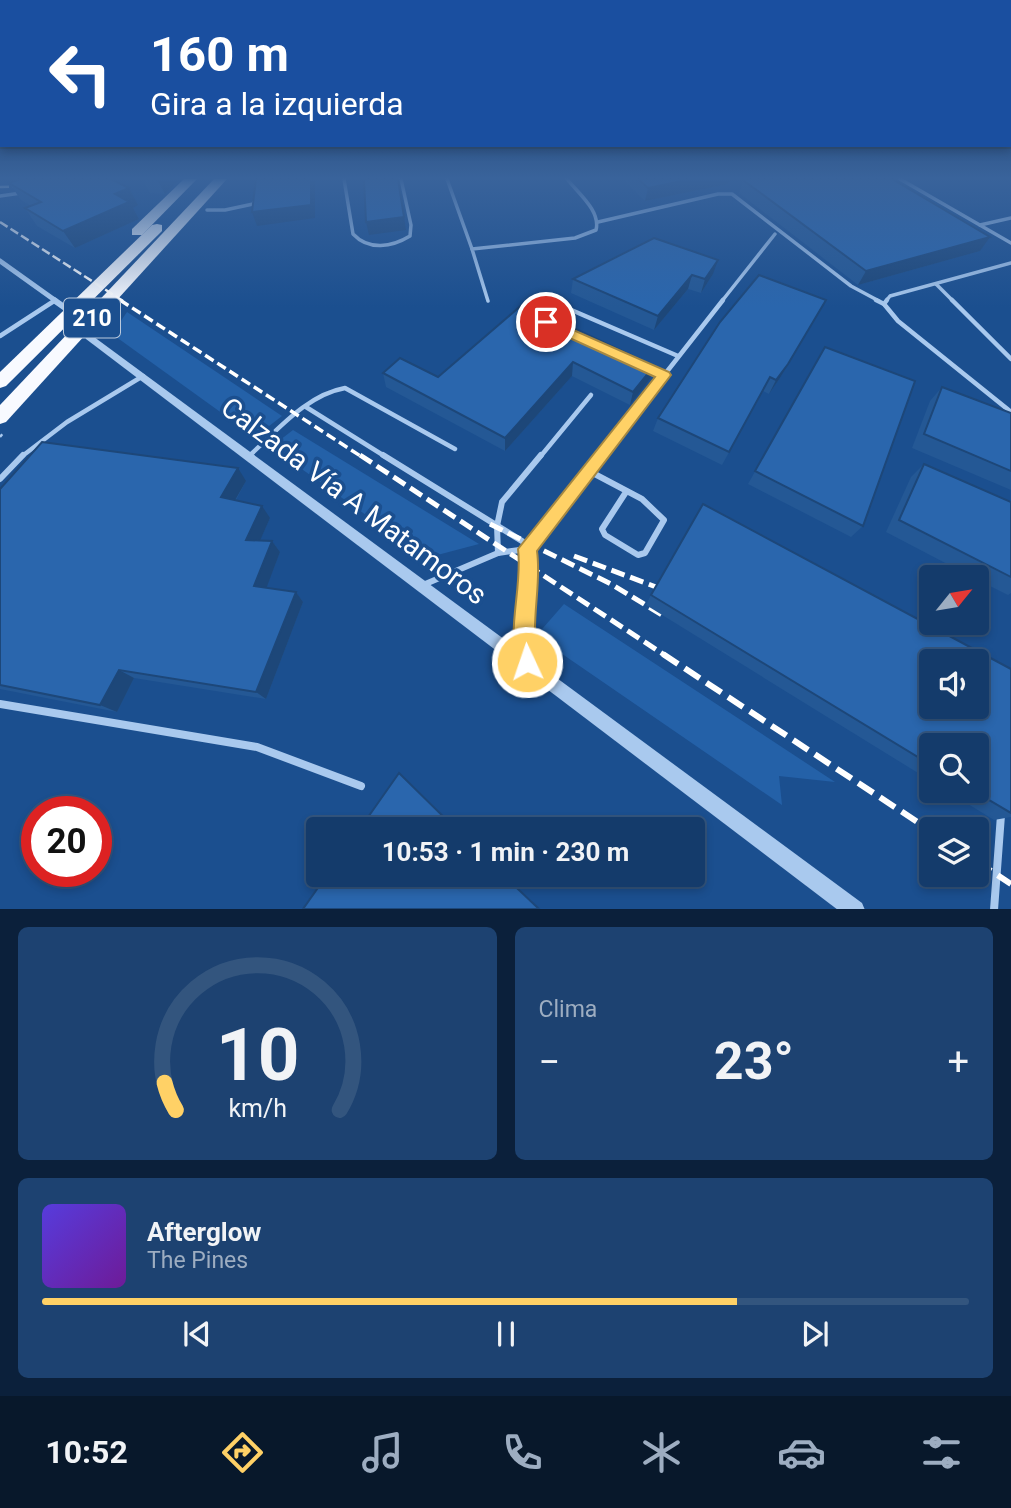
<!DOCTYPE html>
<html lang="es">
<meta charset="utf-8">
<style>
:root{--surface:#143b6b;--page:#1d4271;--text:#f1f3f6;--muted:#9dadc1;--line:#33557e;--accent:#ffd166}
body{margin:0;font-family:Roboto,sans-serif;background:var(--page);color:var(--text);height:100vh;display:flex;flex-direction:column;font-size:26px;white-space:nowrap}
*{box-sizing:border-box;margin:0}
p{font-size:23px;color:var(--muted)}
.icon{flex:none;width:38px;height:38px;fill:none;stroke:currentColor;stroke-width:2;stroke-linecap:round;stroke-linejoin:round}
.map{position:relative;height:909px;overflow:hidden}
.side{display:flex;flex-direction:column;gap:18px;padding:18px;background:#0b203b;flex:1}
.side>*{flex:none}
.hud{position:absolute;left:0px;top:0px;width:1012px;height:147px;box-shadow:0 4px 10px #0003,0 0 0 2px var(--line);background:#1a4fa0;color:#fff;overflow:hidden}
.needle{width:46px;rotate:60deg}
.buttons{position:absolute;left:919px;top:565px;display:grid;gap:14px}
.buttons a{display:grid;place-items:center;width:70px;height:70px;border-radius:7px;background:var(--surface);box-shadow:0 4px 10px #0003,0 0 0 2px var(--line);font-size:35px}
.speed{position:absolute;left:21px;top:796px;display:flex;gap:14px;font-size:35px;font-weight:700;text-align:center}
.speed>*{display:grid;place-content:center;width:91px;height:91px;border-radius:50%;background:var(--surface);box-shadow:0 4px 10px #0003,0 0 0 2px var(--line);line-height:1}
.speed .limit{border:10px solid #d22;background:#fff;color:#111}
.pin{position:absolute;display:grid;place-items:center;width:60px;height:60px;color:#fff;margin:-30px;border:4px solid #fff;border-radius:50%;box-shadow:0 2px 7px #0007}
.me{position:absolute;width:77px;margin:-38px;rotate:357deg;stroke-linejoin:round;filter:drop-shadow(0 0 5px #0008)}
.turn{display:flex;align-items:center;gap:24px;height:147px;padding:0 35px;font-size:32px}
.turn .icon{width:91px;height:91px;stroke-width:2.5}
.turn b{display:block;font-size:49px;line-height:60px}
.big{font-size:52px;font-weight:700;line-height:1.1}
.side .widget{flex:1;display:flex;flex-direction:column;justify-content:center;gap:10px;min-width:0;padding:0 24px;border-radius:10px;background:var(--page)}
.side .dial{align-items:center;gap:0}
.dial svg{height:182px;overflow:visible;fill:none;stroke:var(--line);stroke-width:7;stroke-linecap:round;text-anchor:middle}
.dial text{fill:var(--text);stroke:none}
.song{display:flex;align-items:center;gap:21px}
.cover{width:84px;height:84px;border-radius:10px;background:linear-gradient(135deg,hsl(250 70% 55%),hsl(280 70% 35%))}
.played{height:7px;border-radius:4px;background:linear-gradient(90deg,var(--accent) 75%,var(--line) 75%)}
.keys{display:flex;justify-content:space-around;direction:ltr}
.heat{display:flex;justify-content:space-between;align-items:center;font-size:38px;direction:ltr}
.side .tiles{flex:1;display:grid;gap:18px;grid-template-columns:1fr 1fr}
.widget:last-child{grid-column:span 2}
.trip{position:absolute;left:306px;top:817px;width:399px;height:70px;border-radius:7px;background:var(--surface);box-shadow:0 4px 10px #0003,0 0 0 2px var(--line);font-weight:700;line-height:70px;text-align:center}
.tab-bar{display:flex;height:112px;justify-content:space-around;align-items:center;background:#08182b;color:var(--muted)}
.tab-bar .icon{width:49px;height:49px}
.tab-bar .active{color:var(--accent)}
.tab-bar b{font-size:32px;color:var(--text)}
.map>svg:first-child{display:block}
.green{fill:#2461a8}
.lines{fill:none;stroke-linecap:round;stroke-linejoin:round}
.path{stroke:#a9c9ee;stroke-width:2.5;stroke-dasharray:3.5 4.5;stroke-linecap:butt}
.service-far3{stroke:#a9c9ee;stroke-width:3.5}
.service-far2{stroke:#a9c9ee;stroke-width:4.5}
.service-far1{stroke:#a9c9ee;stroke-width:6}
.service{stroke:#a9c9ee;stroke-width:8}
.minor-far1{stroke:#a9c9ee;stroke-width:5}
.minor{stroke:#a9c9ee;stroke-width:6}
.tertiary{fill:#a9c9ee;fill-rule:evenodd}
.trunk{fill:#f8faff;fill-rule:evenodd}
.rail-far3{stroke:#fff;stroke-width:2.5;stroke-dasharray:9 3.5;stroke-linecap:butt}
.rail-far2{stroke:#fff;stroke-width:3.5;stroke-dasharray:10 4.5;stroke-linecap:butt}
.rail-far1{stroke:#fff;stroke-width:5;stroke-dasharray:14 6;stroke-linecap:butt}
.rail{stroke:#fff;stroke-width:6;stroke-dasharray:18 8;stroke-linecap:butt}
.wall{fill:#245895}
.shaded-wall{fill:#1d4779}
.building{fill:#2a66ad;stroke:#1d4779;stroke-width:2;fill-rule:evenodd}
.route{fill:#ffd166;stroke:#a68842;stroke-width:2}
.labels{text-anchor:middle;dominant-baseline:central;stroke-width:7;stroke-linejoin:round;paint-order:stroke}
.shield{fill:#1b4f8f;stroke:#bbcadd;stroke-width:2}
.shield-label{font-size:23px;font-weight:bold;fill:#fff}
.near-street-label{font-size:28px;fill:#fff;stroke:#1b4f8f}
</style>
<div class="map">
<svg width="1011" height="910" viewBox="0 0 1011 910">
<rect width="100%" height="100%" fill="#1b4f8f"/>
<g class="green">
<path d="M127,312l155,104 -27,21 -143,-103z"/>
<path d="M293,430l186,114 -53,14 -155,-111z"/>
<path d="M564,604l271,178 -56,-6 3,29 -246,-169z"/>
</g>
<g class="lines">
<path class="path" d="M0,437l5,-6"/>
<g class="service-far3">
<path d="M344,179l9,55c16,17 39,13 57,2l1,-11 -10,-46"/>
<path d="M447,179l25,70"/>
<path d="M900,179l111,64"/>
<path d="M0,196l21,-3"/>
<path d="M207,210h18l28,-6 3,-5"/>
<path d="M598,222l120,-28h14l119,92 28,15"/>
<path d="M980,225l31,-7"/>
<path d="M936,284l17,17"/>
<path d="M488,301l-16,-52 103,-11 21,-8c5,-19 -18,-37 -29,-51"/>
<path d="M722,301l53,-67"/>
<path d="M886,301l4,-5 121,-33"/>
</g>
<g class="service-far2">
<path d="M876,300l8,4 14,17 113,91"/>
<path d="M952,300l59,59"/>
<path d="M884,304l3,-4"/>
<path d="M544,318l17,-9h8l109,47"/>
<path d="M0,336l54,-35"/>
<path d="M647,367l17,8"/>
<path d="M306,407l80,50"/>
<path d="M249,456c28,-25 57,-61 96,-68l110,61"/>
<path d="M21,457l46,-35 76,-46"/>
<path d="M540,457l51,-62"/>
<path d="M600,457l123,-157"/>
</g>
<g class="service-far1">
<path d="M383,455l147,91"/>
<path d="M589,471l53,28 22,21 -19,33 -7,2 -33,-20 -3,-6 24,-37"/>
<path d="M0,479l23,-24"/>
<path d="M527,549v107"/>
<path d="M498,553l-1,-27 5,-24 39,-47"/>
<path d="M423,585l75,-32 29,-4 74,-94"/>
</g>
<g class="service">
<path d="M527,654v7"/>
<path d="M0,704l257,43 104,39"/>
<path d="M994,910l7,-95"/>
</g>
<path class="minor-far1" d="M0,261l56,40"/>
<path class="minor" d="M54,300l17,12"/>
<path class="tertiary" d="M90,334l772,569 3,7h-27l-752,-571 -1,-2z"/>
<g class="trunk">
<path d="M184,179h13l-55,56h-10v-6z"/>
<path d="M214,179h13l-221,243 -6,2v-19z"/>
<path d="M157,224l5,1v6l-156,155 -6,2v-16l152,-147z"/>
</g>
<g class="rail-far3">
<path d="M0,187l31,-1"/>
<path d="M0,222l123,79"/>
</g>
<path class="rail-far2" d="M120,300l242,157"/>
<g class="rail-far1">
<path d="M360,455l306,201"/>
<path d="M490,524l121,60 51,31"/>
<path d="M574,556l90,34"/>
</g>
<g class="rail">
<path d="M663,654l268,177"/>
<path d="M976,861l35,23"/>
</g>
</g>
<g class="wall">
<path d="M180,179l-15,15 -15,-1 -7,-13z"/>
<path d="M622,179h108l-2,5 -83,17z"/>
<path d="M743,180l237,71 -122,34 -119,-92z"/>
<path d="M9,183l129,22 -5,3 6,11 -64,29 -38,-22 -12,-18 6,-2 -10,-6z"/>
<path d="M713,274l-12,19 -13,-4 -34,41 -83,-37 2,-14z"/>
<path d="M523,304l131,62 -4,13 -20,26 -58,-29 -67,75 -119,-64 -3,-14 55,4z"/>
<path d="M818,314l-38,64 -11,16 -6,-3 -41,74 -69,-34 5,-13z"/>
<path d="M825,347l38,179 -12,11 -103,-53z"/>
<path d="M942,387l69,26v77l-99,-42 18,-47z"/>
<path d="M924,464l87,38v91l-3,2 -32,-16v-1h-2l-88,-46 25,-55z"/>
<path d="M246,481l-10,19 34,18 -10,22 12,1 8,11 -14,36 30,4 7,10 -37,97 -132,-21 -17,34 -117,-23v-200z"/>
<path d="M651,595l360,74v148l-17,3 -47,-29h29l-45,-45v35l-285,-176z"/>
</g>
<g class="shaded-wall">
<path d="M160,179h20l-15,15 -7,-13z"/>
<path d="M311,179h4v39l-58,8 -5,-14z"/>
<path d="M691,179h39l-2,5 -83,17 3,-13z"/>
<path d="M129,188l9,17 -5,3 6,11 -64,29 -12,-17 52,-37z"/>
<path d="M404,217l2,13 -37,5 -3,-13z"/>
<path d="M990,237l-10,14 -122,34 8,-14z"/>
<path d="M718,260l-5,14 -12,19 4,-14z"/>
<path d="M692,275l-4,14 -34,41 4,-14z"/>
<path d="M826,300l-46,78 -11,16 7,-14z"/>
<path d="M573,362l-1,14 -67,75v-13z"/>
<path d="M654,366l-4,13 -20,26 3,-13z"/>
<path d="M238,468l8,13 -16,28 -9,-12z"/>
<path d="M262,506l8,12 -15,34 -9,-12z"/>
<path d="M272,541l8,11 -17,45 -9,-11z"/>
<path d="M296,592l7,10 -37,97 -10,-7z"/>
<path d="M119,670l15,8 -17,34 -17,-7z"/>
</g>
<g class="building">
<path d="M20,179h91l18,9 -14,6 14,8 -66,29 -38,-23 16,-6 -32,-19z"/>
<path d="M256,179h55v26l-59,7z"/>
<path d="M364,179h34l6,38 -38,5z"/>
<path d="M638,179h53l-43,9z"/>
<path d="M749,179h143l98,58 -124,34 -123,-91z"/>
<path d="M654,238l64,22 -13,19 -13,-4 -34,41 -85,-37z"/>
<path d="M759,275l67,25 -38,64 -12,16 -6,-3 -41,75 -71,-34 62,-96z"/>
<path d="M523,304l131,62 -21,26 -60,-30 -68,76 -122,-65 17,-15 38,19z"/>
<path d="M825,347l90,34 -52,145 -108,-55z"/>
<path d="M942,387l69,26v58l-87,-37z"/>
<path d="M42,442l196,26 -17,29 41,9 -16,34 26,1 -18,45 42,6 -40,100 -137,-22 -19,35 -100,-20v-196z"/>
<path d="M924,464l87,38v75l-112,-57z"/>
<path d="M703,504l308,165v144l-37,-22h2v-45h-45v19l-280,-170zM931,662h45v45h-45z"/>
<path d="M399,773l58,57h-98z"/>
<path d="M327,875h176l36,34h-236z"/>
</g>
<linearGradient id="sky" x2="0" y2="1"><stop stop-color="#0f2b4f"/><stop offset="0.58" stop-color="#39639b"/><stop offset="1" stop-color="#39639b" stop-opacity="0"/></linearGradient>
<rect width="1011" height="307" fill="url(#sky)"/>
<path class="route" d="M546,318l123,54 2,3 -134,176c4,28 -3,56 -2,85 0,11 4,22 -1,33l-7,3 -8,-3c-14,-36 4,-82 -1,-120l137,-172 -114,-52 -1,-3z"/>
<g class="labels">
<rect class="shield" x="64" y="298.5" width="56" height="39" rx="5"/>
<g class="shield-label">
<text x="92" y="318">210</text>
</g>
<g class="near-street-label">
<text transform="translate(354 501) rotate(37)">Calzada Vía A Matamoros</text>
</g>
</g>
</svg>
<div class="buttons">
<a><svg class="needle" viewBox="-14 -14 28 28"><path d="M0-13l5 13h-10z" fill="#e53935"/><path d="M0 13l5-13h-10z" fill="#9dadc1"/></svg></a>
<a><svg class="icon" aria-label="sound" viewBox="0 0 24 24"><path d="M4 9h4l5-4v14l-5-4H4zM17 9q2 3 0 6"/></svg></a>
<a><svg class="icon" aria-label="search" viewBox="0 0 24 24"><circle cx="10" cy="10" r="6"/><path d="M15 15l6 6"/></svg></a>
<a><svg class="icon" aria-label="layers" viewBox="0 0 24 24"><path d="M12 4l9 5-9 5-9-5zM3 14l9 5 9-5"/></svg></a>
</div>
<div class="speed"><div class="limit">20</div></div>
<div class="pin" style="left:546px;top:322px;background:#d93025"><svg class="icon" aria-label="arrive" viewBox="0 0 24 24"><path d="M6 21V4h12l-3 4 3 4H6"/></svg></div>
<svg class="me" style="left:527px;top:662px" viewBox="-20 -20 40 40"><circle r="17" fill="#ffd166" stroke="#fff" stroke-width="3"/><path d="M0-11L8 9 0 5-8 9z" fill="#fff"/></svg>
<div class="trip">10:53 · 1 min · 230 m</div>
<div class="hud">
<div class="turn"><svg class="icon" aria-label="left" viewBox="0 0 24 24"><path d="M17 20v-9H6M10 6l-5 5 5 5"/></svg><div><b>160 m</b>Gira a la izquierda</div></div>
</div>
</div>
<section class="side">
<div class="tiles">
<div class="widget dial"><svg viewBox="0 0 100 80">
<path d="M14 69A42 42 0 1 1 86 69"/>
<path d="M14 69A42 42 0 0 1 9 57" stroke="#ffd166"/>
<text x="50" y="56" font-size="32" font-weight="700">10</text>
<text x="50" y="72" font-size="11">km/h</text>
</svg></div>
<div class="widget"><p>Clima</p>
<div class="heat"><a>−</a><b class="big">23°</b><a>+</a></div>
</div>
<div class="widget">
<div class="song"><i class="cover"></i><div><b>Afterglow</b><p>The Pines</p></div></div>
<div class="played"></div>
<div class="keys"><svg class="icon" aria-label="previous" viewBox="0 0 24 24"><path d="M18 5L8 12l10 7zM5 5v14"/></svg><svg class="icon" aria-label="pause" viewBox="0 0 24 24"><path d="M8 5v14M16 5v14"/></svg><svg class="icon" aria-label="next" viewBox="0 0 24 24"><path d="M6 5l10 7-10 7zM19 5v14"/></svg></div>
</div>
</div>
</section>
<nav class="tab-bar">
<b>10:52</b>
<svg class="icon active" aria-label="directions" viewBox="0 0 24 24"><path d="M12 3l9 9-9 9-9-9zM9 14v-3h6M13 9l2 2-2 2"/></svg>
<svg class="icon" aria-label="music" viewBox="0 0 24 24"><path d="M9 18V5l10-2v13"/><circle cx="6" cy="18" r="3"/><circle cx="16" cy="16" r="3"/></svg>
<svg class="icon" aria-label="phone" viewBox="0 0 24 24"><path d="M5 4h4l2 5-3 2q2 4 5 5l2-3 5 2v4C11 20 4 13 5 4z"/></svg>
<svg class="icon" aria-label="climate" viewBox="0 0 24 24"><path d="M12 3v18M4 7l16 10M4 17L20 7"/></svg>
<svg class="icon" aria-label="car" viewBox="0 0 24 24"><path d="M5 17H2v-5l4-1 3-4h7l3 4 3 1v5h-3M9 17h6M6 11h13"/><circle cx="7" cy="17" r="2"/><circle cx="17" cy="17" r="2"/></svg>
<svg class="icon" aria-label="filters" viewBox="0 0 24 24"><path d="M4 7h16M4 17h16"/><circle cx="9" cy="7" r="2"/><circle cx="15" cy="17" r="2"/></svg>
</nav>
